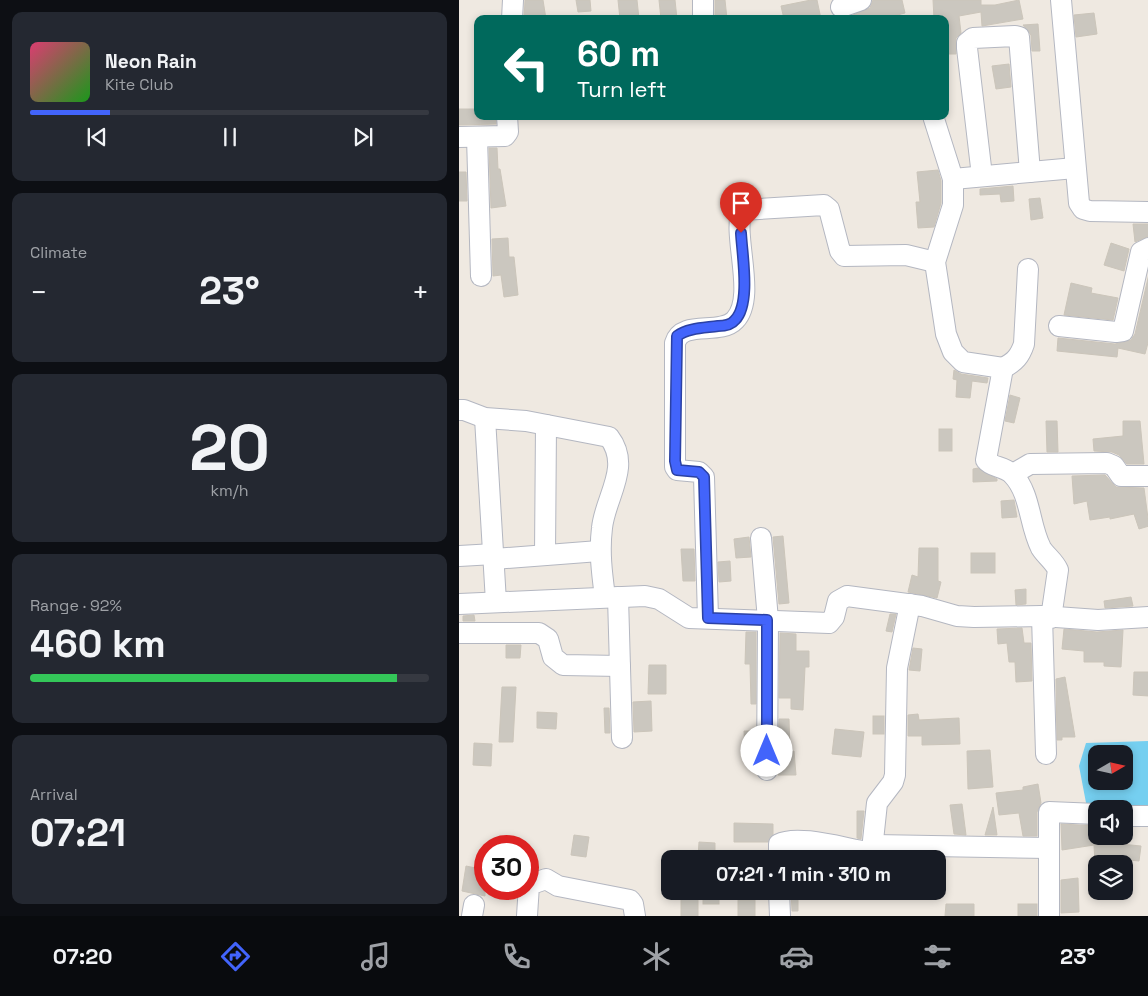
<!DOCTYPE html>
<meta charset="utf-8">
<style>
:root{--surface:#171b24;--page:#242831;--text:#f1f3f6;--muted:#9ea1a6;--line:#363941;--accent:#4264fb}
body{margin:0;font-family:"Space Grotesk",sans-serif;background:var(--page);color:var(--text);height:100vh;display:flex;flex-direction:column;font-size:19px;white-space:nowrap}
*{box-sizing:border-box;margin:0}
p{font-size:16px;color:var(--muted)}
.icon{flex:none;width:28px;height:28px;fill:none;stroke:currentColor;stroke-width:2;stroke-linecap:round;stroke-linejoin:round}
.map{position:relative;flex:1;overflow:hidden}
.panel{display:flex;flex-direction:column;gap:12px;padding:12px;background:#0d0f14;width:459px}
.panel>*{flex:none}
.hud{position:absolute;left:15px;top:15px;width:475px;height:105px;border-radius:10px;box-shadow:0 2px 8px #0003;background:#00695c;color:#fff;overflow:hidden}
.needle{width:32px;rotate:81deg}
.fabs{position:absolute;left:629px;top:745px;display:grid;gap:10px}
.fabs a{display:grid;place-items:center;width:45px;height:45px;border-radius:10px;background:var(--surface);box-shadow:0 2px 8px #0003;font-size:25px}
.speed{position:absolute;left:15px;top:835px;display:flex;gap:10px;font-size:25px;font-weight:700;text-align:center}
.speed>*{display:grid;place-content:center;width:65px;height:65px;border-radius:50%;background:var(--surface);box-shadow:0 2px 8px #0003;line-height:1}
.speed .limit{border:8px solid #d22;background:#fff;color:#111}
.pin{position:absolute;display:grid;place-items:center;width:42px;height:42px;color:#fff;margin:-51px -21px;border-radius:50% 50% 50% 0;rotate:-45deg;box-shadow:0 0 5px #0007}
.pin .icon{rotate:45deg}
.me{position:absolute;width:55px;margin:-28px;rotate:0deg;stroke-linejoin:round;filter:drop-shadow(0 0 4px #0008)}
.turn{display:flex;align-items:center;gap:18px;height:105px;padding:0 20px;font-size:22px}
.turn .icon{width:65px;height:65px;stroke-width:2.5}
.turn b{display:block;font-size:35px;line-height:42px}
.big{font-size:38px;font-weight:800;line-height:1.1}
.panel .card{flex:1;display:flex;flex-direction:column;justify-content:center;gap:8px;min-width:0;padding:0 18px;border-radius:10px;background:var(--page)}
.panel .dial{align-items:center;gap:0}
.dial b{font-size:65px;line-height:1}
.song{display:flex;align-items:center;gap:15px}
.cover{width:60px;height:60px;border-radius:8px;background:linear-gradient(135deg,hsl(340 70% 55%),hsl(120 70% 35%))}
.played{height:5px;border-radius:2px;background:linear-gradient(90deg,var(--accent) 20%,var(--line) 20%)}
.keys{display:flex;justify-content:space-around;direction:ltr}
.heat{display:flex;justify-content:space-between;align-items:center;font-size:28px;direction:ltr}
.charge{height:8px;border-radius:4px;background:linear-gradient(90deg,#34c759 92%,var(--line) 0)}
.trip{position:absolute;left:202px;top:850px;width:285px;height:50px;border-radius:10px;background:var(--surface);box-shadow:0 2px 8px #0003;font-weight:800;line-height:50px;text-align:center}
.menu{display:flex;height:80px;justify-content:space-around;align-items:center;background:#090b0e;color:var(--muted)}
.menu .icon{width:35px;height:35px}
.menu .active{color:var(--accent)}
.menu b{font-size:22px;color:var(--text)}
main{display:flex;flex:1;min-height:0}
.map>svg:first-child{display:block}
.water{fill:#75cff0;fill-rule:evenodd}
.building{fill:#cbc7bf;stroke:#cbc5ba}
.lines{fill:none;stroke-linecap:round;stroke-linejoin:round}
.minor-casing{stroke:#b4b7c1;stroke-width:22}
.minor{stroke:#fff;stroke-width:20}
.route-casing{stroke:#2b41a3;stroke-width:12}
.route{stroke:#4264fb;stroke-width:9}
</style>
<main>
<section class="panel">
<div class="card">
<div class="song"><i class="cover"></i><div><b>Neon Rain</b><p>Kite Club</p></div></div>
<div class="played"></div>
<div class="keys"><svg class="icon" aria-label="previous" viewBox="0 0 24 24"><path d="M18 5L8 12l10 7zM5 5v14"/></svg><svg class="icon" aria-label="pause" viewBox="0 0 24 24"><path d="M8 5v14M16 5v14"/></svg><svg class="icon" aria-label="next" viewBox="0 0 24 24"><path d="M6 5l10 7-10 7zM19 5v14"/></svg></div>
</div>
<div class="card"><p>Climate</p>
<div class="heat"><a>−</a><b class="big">23°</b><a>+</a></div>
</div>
<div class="card dial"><b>20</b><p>km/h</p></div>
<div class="card"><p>Range · 92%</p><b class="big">460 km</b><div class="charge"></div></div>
<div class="card"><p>Arrival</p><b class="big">07:21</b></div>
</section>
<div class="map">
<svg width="690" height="916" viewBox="0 0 690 916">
<rect width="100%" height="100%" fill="#efe9e1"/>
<path class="water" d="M689,741v68l-61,-1 -8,-42 7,-23zM638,754h27v27h-27z"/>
<g class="building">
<path d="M66,0h18l3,19h-22z"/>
<path d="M117,0h14l1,11 -13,1z"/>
<path d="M159,0h19l2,19h-19z"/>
<path d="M200,0h16l2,19h-16z"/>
<path d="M256,0h10l2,19h-12z"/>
<path d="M352,0h6l4,19h-37l-3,-13z"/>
<path d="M414,0h29l3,13 -23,6h-28l-1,-4 17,-7z"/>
<path d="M474,0h48v5h14l24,-5 4,19 -41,7 -1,-14 -22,4 2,17 -5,5v16h-11v-35h-11z"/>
<path d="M635,13l3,21 -21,3 -2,-22z"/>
<path d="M579,24l2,27h-8l-1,-16 -8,-10z"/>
<path d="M550,64l2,23 -15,2 -4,-23z"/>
<path d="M0,109h19v7h17l1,8 -37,1z"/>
<path d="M30,148h8l1,21h2l6,37 -15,2z"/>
<path d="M479,170l3,11v22l-7,24 -16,1 -2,-26h4l-3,-30z"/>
<path d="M0,172h7l1,29h-8z"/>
<path d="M554,186l1,15 -13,1 -1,-8 -20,1v-6z"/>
<path d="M581,198l3,20 -12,2 -2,-21z"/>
<path d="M674,224h16v12l-14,6z"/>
<path d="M49,238l1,19h5l4,38 -14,2 -3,-22 -8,1 -1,-37z"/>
<path d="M652,243l18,6 -5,22 -20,-6z"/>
<path d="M690,274v65l-4,15 -27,-6 -1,9 -60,-6 1,-13 57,6 16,-4 4,-6z"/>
<path d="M612,283l21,5 -1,5 27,5 -5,22 -49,-5z"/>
<path d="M495,370l7,4 27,4 -1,5 -15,-2 -2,17 -14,-1 1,-17 -4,-1z"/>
<path d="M551,395l10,3 -6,25 -9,-2z"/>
<path d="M587,421h11l1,31h-11z"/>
<path d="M664,421h17l4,43h-17l-8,-9 -7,-3 -18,-1 -1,-12 30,-3z"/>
<rect x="480" y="429" width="13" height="22"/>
<path d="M519,468l19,11v2l-24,1v-13z"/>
<path d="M646,475l11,12 28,1 5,38 -10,3 -5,-15 -24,5v-2l-20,3 -3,-19 -13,3 -2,-28z"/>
<path d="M555,500l3,17 -15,1 -1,-17z"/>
<path d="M324,536l6,67 -10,1 -6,-67z"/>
<path d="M290,537l2,20 -15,1 -2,-19z"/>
<path d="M460,548h19v33l3,1 -4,16 -29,-6 4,-17 6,2z"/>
<path d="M222,549h13l1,32h-12z"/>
<rect x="512" y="553" width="24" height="20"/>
<path d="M271,561l1,20 -12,1 -1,-20z"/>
<path d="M567,589v15l-10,1 -1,-15z"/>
<path d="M672,597l2,9 -28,2 -1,-7z"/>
<path d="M431,614h6l-4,18 -6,-1z"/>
<path d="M15,615l1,6h-12v-5z"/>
<path d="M563,628l2,15h7l1,38 -16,1 -1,-20h-6l-2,-19 -9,1 -1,-15z"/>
<path d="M605,629l33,3 26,-2 -2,37 -17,-1v-4h-20v-11l-22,-2z"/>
<path d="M287,632h10v72h-5l-1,-40h-5z"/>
<path d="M321,633l16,1v17h13v16h-4l-2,43 -12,-1v-11h-12z"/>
<path d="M47,645h15l-1,13h-14z"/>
<path d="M454,648l9,1 -2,22 -11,-1z"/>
<path d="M190,665h17v29h-18z"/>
<path d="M675,672h15v24l-16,-1z"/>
<path d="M606,677l10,60h-13v3h-5l-1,-61z"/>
<path d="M43,687h14l-3,55h-14z"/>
<path d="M192,701l1,30 -18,1 -1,-30z"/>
<path d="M145,708h5l1,25h-5z"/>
<path d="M78,712l20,1 -1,16 -19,-1z"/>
<path d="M459,714l1,6 40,-2 1,26 -38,1v-9h-14v-21z"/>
<rect x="414" y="716" width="11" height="18"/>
<path d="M320,719h10l1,33 4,-1 2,24h-18z"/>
<path d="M376,729l29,3 -3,25 -29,-3z"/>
<path d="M285,731h11v21h-10z"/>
<path d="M15,743l18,1 -1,22 -18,-1z"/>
<path d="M531,750l3,37 -25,2 -1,-38z"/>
<path d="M579,784l3,19 -4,9v24h-14l-4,-23 -20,2 -3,-22 27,-3v-3z"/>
<path d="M503,804l4,31 -12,-1 -4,-29z"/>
<path d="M534,807l4,28h-12z"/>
<path d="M398,811h7l-3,28 -4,-1z"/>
<path d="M275,823l39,1v11l-5,7h-34z"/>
<path d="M602,824l36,2v10h12l1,7 31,3 -2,15 -30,-3v6h-14l-1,-19 -32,5z"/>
<path d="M115,835l15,2 -3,20 -15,-2z"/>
<path d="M240,842l16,1v16h-17z"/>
<rect x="332" y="853" width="13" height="6"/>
<path d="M7,866l19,4v26l-23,-5z"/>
<path d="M619,878l1,34 -18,1v-33z"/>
<rect x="244" y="891" width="16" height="13"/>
<path d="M332,891h7v20h-6z"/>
<rect x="222" y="898" width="17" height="18"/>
<rect x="279" y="900" width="17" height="16"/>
<path d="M487,904h28v12h-29z"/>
<rect x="559" y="904" width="19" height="12"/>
</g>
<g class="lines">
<defs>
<g id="minor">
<path d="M602,0l18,203 4,6 7,2 59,1"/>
<path d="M382,7l20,-7"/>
<path d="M53,19l1,-19"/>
<path d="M244,19v-19"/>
<path d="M474,116l20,63v26l-18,57 11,72 7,18 10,10 40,6 -17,92c6,8 19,6 27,15 18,19 16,50 28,73 5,8 13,13 17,22l-7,48"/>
<path d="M0,137l46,-1 3,-4 -1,-16"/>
<path d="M18,137l4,139"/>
<path d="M523,176l-15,-128v-5l6,-5 42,-2 4,1 11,135"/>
<path d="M494,179l122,-11"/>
<path d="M600,326l57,6 7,-1 18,-79 8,-4"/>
<path d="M544,368c12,-6 17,-12 21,-24l4,-75"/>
<path d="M0,410h5l21,8 41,3 83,16c23,30 -4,60 -7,91 -3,24 0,46 3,69"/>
<path d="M26,418l11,184"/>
<path d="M554,474l17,-10 77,-1 7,3 7,10h28"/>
<path d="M302,538l7,82 -1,150"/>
<path d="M86,555l1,-130"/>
<path d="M0,556l35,-2"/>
<path d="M35,559l105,-8"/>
<path d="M159,597l4,141"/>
<path d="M0,604l186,-8 14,3 30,19 140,5 5,-6 4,-16 9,-5 75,10 35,10 17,1 68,-1 56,4 51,-3"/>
<path d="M583,616l4,138"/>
<path d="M249,618l-4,-141 -5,-5 -22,-2 -2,-3v-124c7,-24 45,-7 60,-23 22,-23 -3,-84 7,-110l82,-5 5,4 11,42 4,5 62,-1 29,7"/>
<path d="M0,633h80l9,6 5,18 10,8 57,1"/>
<path d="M665,816h25"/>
<path d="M415,845l174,3"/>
<path d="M320,859v-15c19,-10 67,5 89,8l4,-2 5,-47 16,-21 2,-7 2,-107 13,-64"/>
<path d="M320,891l1,25"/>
<path d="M13,916l2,-11"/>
<path d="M68,916l2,-31 17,-6 12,7 72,14 3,4 2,12"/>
<path d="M590,916v-104l48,2"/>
</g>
</defs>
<use href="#minor" class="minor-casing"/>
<use href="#minor" class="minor"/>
</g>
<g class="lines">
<defs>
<path id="route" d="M282,233c1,21 10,71 -6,87 -4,5 -11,6 -17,6 -14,2 -30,2 -41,10l-2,125 2,9 22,2 5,5 4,141 59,2v131"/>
</defs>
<use href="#route" class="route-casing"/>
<use href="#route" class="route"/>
</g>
</svg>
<div class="fabs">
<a><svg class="needle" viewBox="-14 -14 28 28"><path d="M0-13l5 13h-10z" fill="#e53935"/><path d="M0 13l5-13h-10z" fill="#9ea1a6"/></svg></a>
<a><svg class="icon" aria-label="sound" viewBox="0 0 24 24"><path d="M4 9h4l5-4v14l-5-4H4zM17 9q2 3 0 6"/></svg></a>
<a><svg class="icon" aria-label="layers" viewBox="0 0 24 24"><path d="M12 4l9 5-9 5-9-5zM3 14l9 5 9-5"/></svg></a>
</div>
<div class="speed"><div class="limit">30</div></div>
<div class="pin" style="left:282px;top:233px;background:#d93025"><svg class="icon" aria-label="arrive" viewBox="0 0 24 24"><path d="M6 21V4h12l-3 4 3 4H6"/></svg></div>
<svg class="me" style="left:308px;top:751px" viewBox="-20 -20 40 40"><circle r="19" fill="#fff"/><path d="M0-13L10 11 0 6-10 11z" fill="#4264fb"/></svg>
<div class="trip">07:21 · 1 min · 310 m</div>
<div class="hud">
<div class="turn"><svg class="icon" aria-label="left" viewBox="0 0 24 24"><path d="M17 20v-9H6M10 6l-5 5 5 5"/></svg><div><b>60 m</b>Turn left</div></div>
</div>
</div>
</main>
<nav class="menu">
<b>07:20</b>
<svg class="icon active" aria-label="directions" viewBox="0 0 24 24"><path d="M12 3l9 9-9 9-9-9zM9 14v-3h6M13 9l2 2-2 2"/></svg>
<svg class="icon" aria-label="music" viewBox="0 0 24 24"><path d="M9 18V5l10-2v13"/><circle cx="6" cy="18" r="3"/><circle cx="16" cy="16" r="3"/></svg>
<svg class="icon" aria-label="phone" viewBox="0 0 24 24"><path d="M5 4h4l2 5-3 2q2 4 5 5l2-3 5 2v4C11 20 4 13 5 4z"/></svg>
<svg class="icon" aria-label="climate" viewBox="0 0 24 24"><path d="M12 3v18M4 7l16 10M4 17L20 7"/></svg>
<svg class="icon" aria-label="car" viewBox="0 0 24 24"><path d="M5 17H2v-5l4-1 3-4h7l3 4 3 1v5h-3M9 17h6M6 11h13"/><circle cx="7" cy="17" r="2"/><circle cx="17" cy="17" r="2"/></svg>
<svg class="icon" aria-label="filters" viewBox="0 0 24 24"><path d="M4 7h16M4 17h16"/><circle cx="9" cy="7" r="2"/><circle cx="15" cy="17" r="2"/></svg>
<b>23°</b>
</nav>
